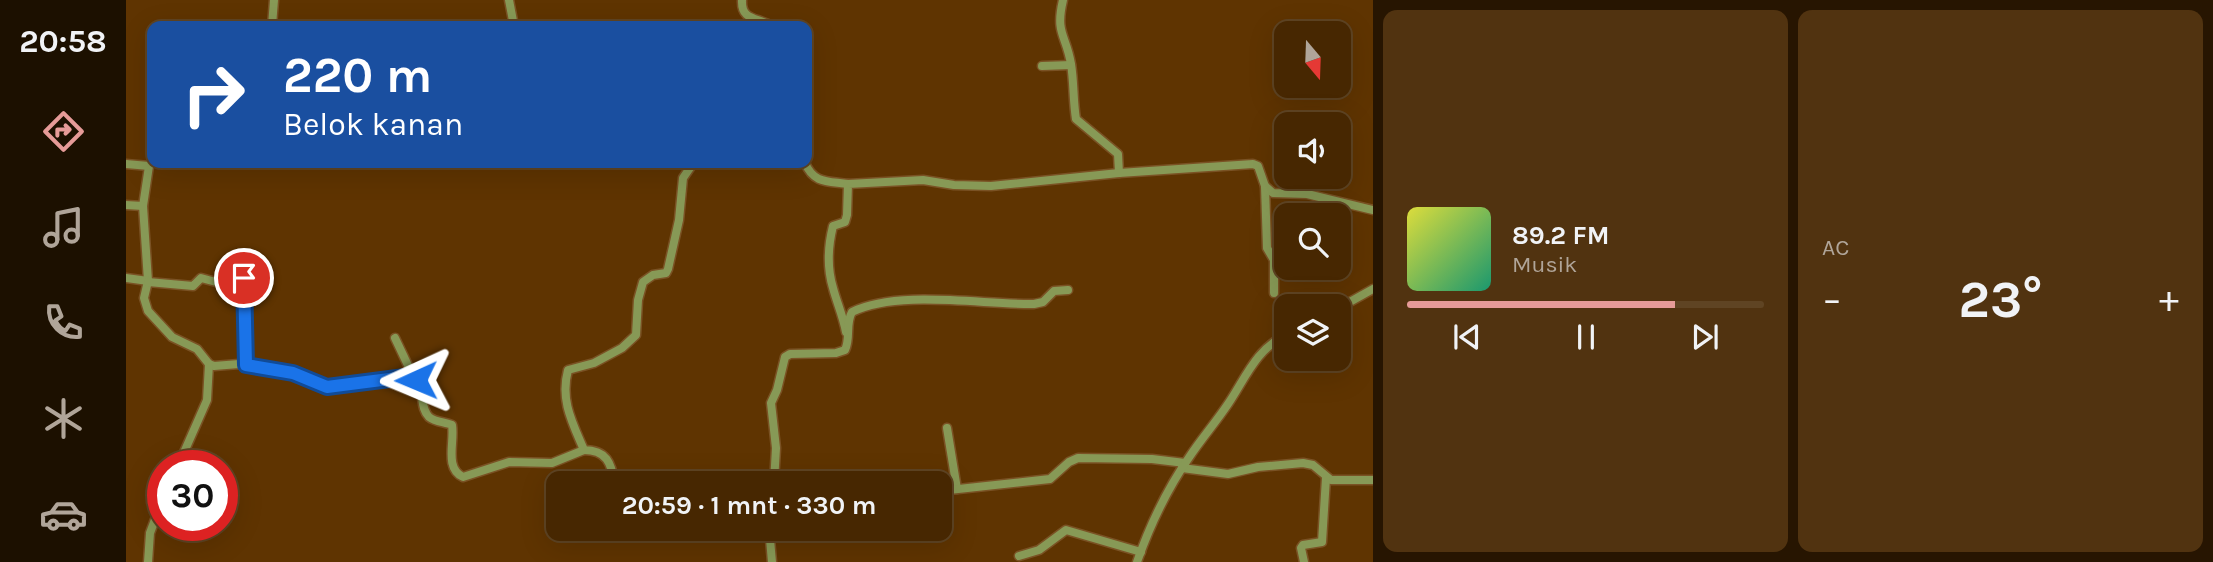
<!DOCTYPE html>
<html lang="id">
<meta charset="utf-8">
<style>
:root{--surface:#472701;--page:#513310;--text:#f1f3f6;--muted:#b0a599;--line:#5f4423;--accent:#e69b98}
body{margin:0;font-family:Karla,sans-serif;background:var(--page);color:var(--text);height:100vh;display:flex;flex-direction:column;font-size:26px;white-space:nowrap}
*{box-sizing:border-box;margin:0}
p{font-size:23px;color:var(--muted)}
.icon{flex:none;width:38px;height:38px;fill:none;stroke:currentColor;stroke-width:2;stroke-linecap:round;stroke-linejoin:round}
.map{position:relative;flex:1;overflow:hidden}
.drawer{display:flex;flex-direction:column;gap:10px;padding:10px;background:#271501;width:840px}
.drawer>*{flex:none}
.hud{position:absolute;left:21px;top:21px;width:665px;height:147px;border-radius:14px;box-shadow:0 7px 28px #0002,0 0 0 2px var(--line);background:#1a4fa0;color:#fff;overflow:hidden}
.needle{width:46px;rotate:161deg}
.fabs{position:absolute;left:1148px;top:21px;display:grid;gap:14px}
.fabs a{display:grid;place-items:center;width:77px;height:77px;border-radius:14px;background:var(--surface);box-shadow:0 7px 28px #0002,0 0 0 2px var(--line);font-size:35px}
.speed{position:absolute;left:21px;top:450px;display:flex;gap:14px;font-size:35px;font-weight:700;text-align:center}
.speed>*{display:grid;place-content:center;width:91px;height:91px;border-radius:50%;background:var(--surface);box-shadow:0 7px 28px #0002,0 0 0 2px var(--line);line-height:1}
.speed .limit{border:10px solid #d22;background:#fff;color:#111}
.pin{position:absolute;display:grid;place-items:center;width:60px;height:60px;color:#fff;margin:-30px;border:4px solid #fff;border-radius:50%;box-shadow:0 2px 7px #0007}
.me{position:absolute;width:77px;margin:-38px;rotate:269deg;stroke-linejoin:round;filter:drop-shadow(0 0 5px #0008)}
.turn{display:flex;align-items:center;gap:24px;height:147px;padding:0 21px;font-size:32px}
.turn .icon{width:91px;height:91px;stroke-width:2.5}
.turn b{display:block;font-size:49px;line-height:60px}
.big{font-size:52px;font-weight:700;line-height:1.1}
.drawer .widget{flex:1;display:flex;flex-direction:column;justify-content:center;gap:10px;min-width:0;padding:0 24px;border-radius:14px;background:var(--page)}
.song{display:flex;align-items:center;gap:21px}
.cover{width:84px;height:84px;border-radius:10px;background:linear-gradient(135deg,hsl(60 70% 55%),hsl(160 70% 35%))}
.played{height:7px;border-radius:4px;background:linear-gradient(90deg,var(--accent) 75%,var(--line) 75%)}
.keys{display:flex;justify-content:space-around;direction:ltr}
.heat{display:flex;justify-content:space-between;align-items:center;font-size:38px;direction:ltr}
.drawer .tiles{flex:1;display:grid;gap:10px;grid-template-columns:repeat(2,1fr)}
.trip{position:absolute;left:420px;top:471px;width:406px;height:70px;border-radius:14px;background:var(--surface);box-shadow:0 7px 28px #0002,0 0 0 2px var(--line);font-weight:700;line-height:70px;text-align:center}
main{display:flex;flex:1;min-height:0}
.dock{display:flex;flex-direction:column;width:126px;justify-content:space-around;align-items:center;background:#1c1000;color:var(--muted)}
.dock .icon{width:49px;height:49px}
.dock .on{color:var(--accent)}
.dock b{font-size:32px;color:var(--text)}
.map>svg:first-child{display:block}
.lines{fill:none;stroke-linecap:round;stroke-linejoin:round}
.minor-casing{stroke:#7a5224;stroke-width:11}
.minor{stroke:#879956;stroke-width:8}
.route-casing{stroke:#114b97;stroke-width:18}
.route{stroke:#1a73e8;stroke-width:12}
</style>
<main>
<nav class="dock">
<b>20:58</b>
<svg class="icon on" aria-label="directions" viewBox="0 0 24 24"><path d="M12 3l9 9-9 9-9-9zM9 14v-3h6M13 9l2 2-2 2"/></svg>
<svg class="icon" aria-label="music" viewBox="0 0 24 24"><path d="M9 18V5l10-2v13"/><circle cx="6" cy="18" r="3"/><circle cx="16" cy="16" r="3"/></svg>
<svg class="icon" aria-label="phone" viewBox="0 0 24 24"><path d="M5 4h4l2 5-3 2q2 4 5 5l2-3 5 2v4C11 20 4 13 5 4z"/></svg>
<svg class="icon" aria-label="climate" viewBox="0 0 24 24"><path d="M12 3v18M4 7l16 10M4 17L20 7"/></svg>
<svg class="icon" aria-label="car" viewBox="0 0 24 24"><path d="M5 17H2v-5l4-1 3-4h7l3 4 3 1v5h-3M9 17h6M6 11h13"/><circle cx="7" cy="17" r="2"/><circle cx="17" cy="17" r="2"/></svg>
</nav>
<div class="map">
<svg width="1247" height="562" viewBox="0 0 1247 562">
<rect width="100%" height="100%" fill="#5f3401"/>
<g class="lines">
<defs>
<g id="minor">
<path d="M383,0l5,26"/>
<path d="M616,0c-1,21 15,17 30,26"/>
<path d="M937,0c-8,34 3,34 8,64 3,18 2,37 5,55l42,35 1,19"/>
<path d="M146,26l2,-26"/>
<path d="M916,66l29,-1"/>
<path d="M26,162l-3,4 -6,40 5,75 -4,17 4,13 24,26 25,12 12,15 5,2 25,-2 54,9 34,14 87,-9c11,11 5,29 15,39 6,5 16,5 23,8 3,17 -8,43 11,52l46,-15 43,1 32,-13"/>
<path d="M679,163c9,21 23,18 43,21"/>
<path d="M0,164l23,2"/>
<path d="M1139,186l2,62 7,12v33"/>
<path d="M0,205l17,1"/>
<path d="M0,278l22,3"/>
<path d="M22,282l45,4 8,-8 15,4 18,-5 10,1 2,87"/>
<path d="M1213,308l34,-19"/>
<path d="M720,332c-3,-16 -9,-29 -13,-44 -6,-20 -5,-42 0,-62l12,-4 2,-7 1,-31 75,-4 31,5 37,1 128,-13 134,-9 5,2 7,20 8,7 34,1 66,16"/>
<path d="M269,338l19,40"/>
<path d="M821,428l10,61"/>
<path d="M52,466l29,-66 2,-36"/>
<path d="M1056,468l46,6 30,-7 45,-4 10,2 18,15h42"/>
<path d="M488,483c-2,-20 -8,-33 -30,-33 -12,-28 -24,-50 -16,-80l26,-7 28,-15 14,-13 2,-35 5,-18 10,-7 13,-2 2,-4 11,-49 4,-42 9,-13 6,-2"/>
<path d="M648,483l2,-35 -5,-45 6,-13 8,-33 5,-3 46,-1 9,-3c6,-12 0,-26 7,-38 46,-23 132,-7 182,-8l9,-2 11,-11 14,-1"/>
<path d="M814,491l110,-12 19,-17 9,-4 74,1 33,4"/>
<path d="M643,528l3,34"/>
<path d="M893,556l20,-6 27,-20 75,22"/>
<path d="M22,562l2,-29 13,-35"/>
<path d="M1011,562c13,-37 30,-73 53,-106 12,-18 26,-34 38,-52 17,-25 28,-55 58,-69"/>
<path d="M1178,562l-3,-14 2,-3 19,-3 4,-64"/>
</g>
</defs>
<use href="#minor" class="minor-casing"/>
<use href="#minor" class="minor"/>
</g>
<g class="lines">
<defs>
<path id="route" d="M118,278l2,87 47,8 34,14 78,-10 11,3"/>
</defs>
<use href="#route" class="route-casing"/>
<use href="#route" class="route"/>
</g>
</svg>
<div class="fabs">
<a><svg class="needle" viewBox="-14 -14 28 28"><path d="M0-13l5 13h-10z" fill="#e53935"/><path d="M0 13l5-13h-10z" fill="#b0a599"/></svg></a>
<a><svg class="icon" aria-label="sound" viewBox="0 0 24 24"><path d="M4 9h4l5-4v14l-5-4H4zM17 9q2 3 0 6"/></svg></a>
<a><svg class="icon" aria-label="search" viewBox="0 0 24 24"><circle cx="10" cy="10" r="6"/><path d="M15 15l6 6"/></svg></a>
<a><svg class="icon" aria-label="layers" viewBox="0 0 24 24"><path d="M12 4l9 5-9 5-9-5zM3 14l9 5 9-5"/></svg></a>
</div>
<div class="speed"><div class="limit">30</div></div>
<div class="pin" style="left:118px;top:278px;background:#d93025"><svg class="icon" aria-label="arrive" viewBox="0 0 24 24"><path d="M6 21V4h12l-3 4 3 4H6"/></svg></div>
<svg class="me" style="left:290px;top:380px" viewBox="-20 -20 40 40"><path d="M0-17L14 15 0 8-14 15z" fill="#1a73e8" stroke="#fff" stroke-width="4"/></svg>
<div class="trip">20:59 · 1 mnt · 330 m</div>
<div class="hud">
<div class="turn"><svg class="icon" aria-label="right" viewBox="0 0 24 24"><path d="M7 20v-9h11M14 6l5 5-5 5"/></svg><div><b>220 m</b>Belok kanan</div></div>
</div>
</div>
<section class="drawer">
<div class="tiles">
<div class="widget">
<div class="song"><i class="cover"></i><div><b>89.2 FM</b><p>Musik</p></div></div>
<div class="played"></div>
<div class="keys"><svg class="icon" aria-label="previous" viewBox="0 0 24 24"><path d="M18 5L8 12l10 7zM5 5v14"/></svg><svg class="icon" aria-label="pause" viewBox="0 0 24 24"><path d="M8 5v14M16 5v14"/></svg><svg class="icon" aria-label="next" viewBox="0 0 24 24"><path d="M6 5l10 7-10 7zM19 5v14"/></svg></div>
</div>
<div class="widget"><p>AC</p>
<div class="heat"><a>−</a><b class="big">23°</b><a>+</a></div>
</div>
</div>
</section>
</main>
